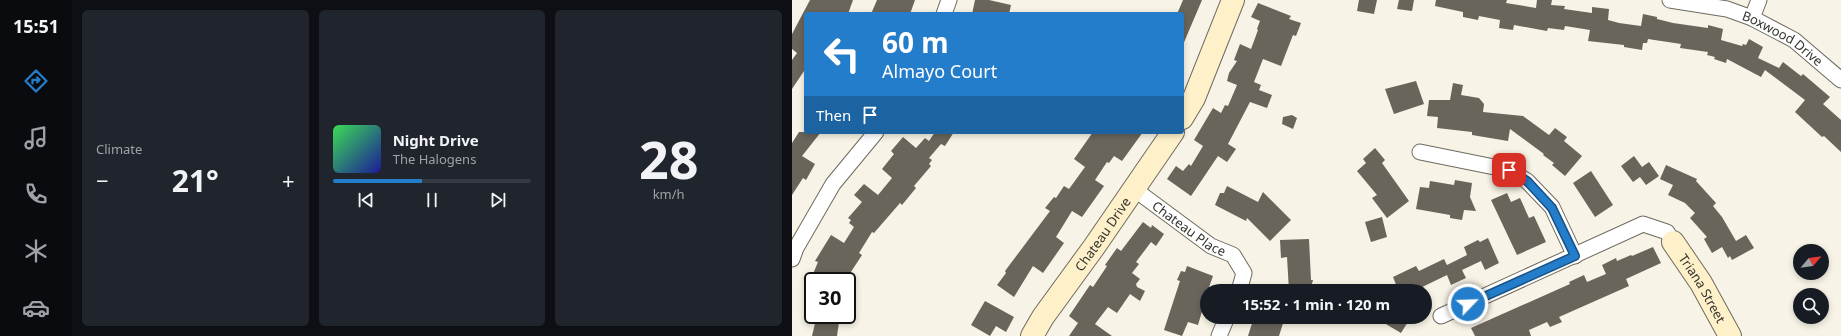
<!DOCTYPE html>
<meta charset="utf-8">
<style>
:root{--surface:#171b24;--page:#20242c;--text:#f1f3f6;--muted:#9ea1a6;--line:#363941;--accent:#237dca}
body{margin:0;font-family:"Noto Sans",sans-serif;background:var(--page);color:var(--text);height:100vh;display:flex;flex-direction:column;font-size:15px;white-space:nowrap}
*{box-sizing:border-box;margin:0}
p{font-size:13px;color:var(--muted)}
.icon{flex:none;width:22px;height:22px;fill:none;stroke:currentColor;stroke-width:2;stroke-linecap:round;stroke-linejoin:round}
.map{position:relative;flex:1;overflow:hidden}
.panel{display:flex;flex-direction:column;gap:10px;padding:10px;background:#0d0f14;width:720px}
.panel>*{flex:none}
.top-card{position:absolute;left:12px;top:12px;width:380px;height:122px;border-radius:4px;box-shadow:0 2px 6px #0003;background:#237dca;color:#fff;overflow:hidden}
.needle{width:26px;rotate:61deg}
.controls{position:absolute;left:1001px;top:244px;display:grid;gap:8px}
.controls a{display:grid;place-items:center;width:36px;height:36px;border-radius:50%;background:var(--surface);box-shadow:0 2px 6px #0003;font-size:20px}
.speed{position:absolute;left:12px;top:272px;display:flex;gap:8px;font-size:20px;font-weight:700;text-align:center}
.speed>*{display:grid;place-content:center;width:52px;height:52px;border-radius:50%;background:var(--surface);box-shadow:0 2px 6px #0003;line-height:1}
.speed .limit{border:2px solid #111;border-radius:6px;background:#fff;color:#111}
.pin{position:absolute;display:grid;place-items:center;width:34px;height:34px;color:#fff;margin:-17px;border-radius:8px;box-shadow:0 2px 6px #0006}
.me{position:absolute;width:44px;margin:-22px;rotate:66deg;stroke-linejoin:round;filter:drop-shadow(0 0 3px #0008)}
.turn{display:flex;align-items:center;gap:14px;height:84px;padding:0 12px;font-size:18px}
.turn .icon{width:52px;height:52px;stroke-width:2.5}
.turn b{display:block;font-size:28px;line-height:34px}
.then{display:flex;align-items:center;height:38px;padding:0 12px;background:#0003;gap:8px;font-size:15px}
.big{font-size:30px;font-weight:700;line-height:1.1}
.panel .card{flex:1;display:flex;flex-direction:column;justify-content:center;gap:6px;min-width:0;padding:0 14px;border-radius:6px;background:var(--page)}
.panel .dial{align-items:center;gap:0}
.dial b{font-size:52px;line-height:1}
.song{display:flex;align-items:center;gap:12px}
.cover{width:48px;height:48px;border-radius:6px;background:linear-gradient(135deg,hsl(130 70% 55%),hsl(240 70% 35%))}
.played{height:4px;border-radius:2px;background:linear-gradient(90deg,var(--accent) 45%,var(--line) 45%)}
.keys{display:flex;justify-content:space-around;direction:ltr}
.heat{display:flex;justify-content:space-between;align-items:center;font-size:22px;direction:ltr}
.panel .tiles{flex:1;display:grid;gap:10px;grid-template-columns:repeat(3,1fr)}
.trip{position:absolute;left:408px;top:284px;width:232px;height:40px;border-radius:20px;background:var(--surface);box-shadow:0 2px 6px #0003;font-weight:700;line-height:40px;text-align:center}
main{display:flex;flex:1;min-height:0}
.tab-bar{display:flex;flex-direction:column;width:72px;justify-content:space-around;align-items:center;background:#090b0e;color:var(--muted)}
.tab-bar .icon{width:28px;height:28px}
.tab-bar .on{color:var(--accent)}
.tab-bar b{font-size:18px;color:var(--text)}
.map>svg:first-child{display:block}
.building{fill:#69655b}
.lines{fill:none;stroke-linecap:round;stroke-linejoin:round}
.street-casing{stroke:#6e6a60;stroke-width:17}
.secondary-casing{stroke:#6e6a60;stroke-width:24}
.street{stroke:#fff;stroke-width:15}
.secondary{stroke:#fef1c9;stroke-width:22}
.route-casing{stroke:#175183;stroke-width:10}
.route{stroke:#237dca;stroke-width:7}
.labels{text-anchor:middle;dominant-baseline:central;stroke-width:4;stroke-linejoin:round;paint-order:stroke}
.street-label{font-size:13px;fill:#35332f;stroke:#f7f3e6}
</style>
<main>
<nav class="tab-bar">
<b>15:51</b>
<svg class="icon on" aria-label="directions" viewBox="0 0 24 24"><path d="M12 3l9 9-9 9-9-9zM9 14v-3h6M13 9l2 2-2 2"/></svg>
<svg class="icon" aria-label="music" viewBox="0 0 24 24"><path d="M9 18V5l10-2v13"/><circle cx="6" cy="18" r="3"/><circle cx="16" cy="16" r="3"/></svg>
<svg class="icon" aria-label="phone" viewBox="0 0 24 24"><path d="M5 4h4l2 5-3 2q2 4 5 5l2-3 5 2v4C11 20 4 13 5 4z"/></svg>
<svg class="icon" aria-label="climate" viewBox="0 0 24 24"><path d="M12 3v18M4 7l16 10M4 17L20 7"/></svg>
<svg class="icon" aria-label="car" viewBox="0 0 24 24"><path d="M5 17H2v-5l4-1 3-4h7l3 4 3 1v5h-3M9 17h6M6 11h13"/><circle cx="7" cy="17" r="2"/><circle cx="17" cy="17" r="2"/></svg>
</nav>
<section class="panel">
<div class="tiles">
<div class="card"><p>Climate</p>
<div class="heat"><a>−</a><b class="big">21°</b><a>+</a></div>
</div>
<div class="card">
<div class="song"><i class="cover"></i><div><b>Night Drive</b><p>The Halogens</p></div></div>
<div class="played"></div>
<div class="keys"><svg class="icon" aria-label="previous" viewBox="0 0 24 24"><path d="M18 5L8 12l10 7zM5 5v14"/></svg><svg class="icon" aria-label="pause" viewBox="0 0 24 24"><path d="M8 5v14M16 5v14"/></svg><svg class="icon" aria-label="next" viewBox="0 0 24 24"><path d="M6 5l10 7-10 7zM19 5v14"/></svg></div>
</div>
<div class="card dial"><b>28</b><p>km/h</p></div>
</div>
</section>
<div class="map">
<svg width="1049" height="336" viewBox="0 0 1049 336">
<rect width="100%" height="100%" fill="#f7f3e6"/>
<g class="building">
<path d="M18,0h43l-5,14h-42v54l-14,21v-29l5,-7 -5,-4v-15z"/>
<path d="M85,0h38l-5,14h-39z"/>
<path d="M183,0h14l22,5 -2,9h-37z"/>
<path d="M391,0h19l-20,47v-33h-5z"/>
<path d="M567,0h18l-3,14 -17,-3z"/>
<path d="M607,0h15l-2,11 -15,-2z"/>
<path d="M644,0h71l-1,3 30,5 1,-8h15l-1,5 14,1 -1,3 28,4v-6l17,2 -1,11 11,3 22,3 2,-12 14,3v2l16,4 35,5v-3l15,4 -2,11 21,6 1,-2 3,1 3,-6 14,8 -5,11 21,10 4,-6 18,14 2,-2 27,23 -7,7 18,16v32l-17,-16 -2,1 -27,-25 10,-12 -40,-30 -4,7 -34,-18 -1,4 -12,-4 1,-2 -8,-2 1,-3 -28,-4 1,-4 -33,-5 -1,4h-4l-1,7 -18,-3v-2l-36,-4 2,-11 -25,-4 -1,4 -16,-2 -1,3 -33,-6 -1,5 -14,-2 1,-8 -21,-4 -1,4 -15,-3v-5l-28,-6z"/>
<path d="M466,3l33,13 -2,3 12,4 -5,13 -3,-1 -12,31 -18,-7 -9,23 7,3 -2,5 13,5 -5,13 -17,-6 -22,42 8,5 -9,13 -9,-6 -27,40 -24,-17 9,-13 7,5 6,-7 2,2 12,-20 -9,-6 19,-32 8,5 4,-8 3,1 9,-21 -10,-4 2,-8 8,-12 -3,-1 6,-16 11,5 7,-19 -1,-1 3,-8 -9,-4z"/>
<path d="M624,81l8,23 -30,10 -9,-25z"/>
<path d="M661,83l10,2 -2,10 18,3 5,6 -1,8 40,4 26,19 6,-7 12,9 -3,4 18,15 -17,20 -13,-11 2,-2 -11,-8 1,-1 -34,-25 -2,12 -36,-6v-3l-35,-4 1,-11 -11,-1 2,-16h21z"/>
<path d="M500,115l5,3 -4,11 -11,-5 1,-7z"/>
<path d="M7,132h22l-19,24 13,8 -9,16 -3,-2 -11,17v-52z"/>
<path d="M143,132h19l-9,14 -4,-2 -12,14 3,2 -3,4 2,2 -17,20 2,2 -14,17 -2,-2 -26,30 -2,-1 -13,21 3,2 -17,26h-35l8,-19 -3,-1 16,-26 13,8 10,-16 -5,-4 2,-3 -3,-2 14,-16 -8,-7 10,-11 14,11 14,-17 -10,-9 12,-15 -3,-3 12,-14 13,11 9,-10 4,3z"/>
<path d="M301,132h50l-21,29 -8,-5 -5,7 -2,-1 -12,18 9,6 -22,31 -10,-6 -16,26 8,6 -21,30 -10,-7 -19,31 -17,-12 9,-12 -1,-2 45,-60 -5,-3 9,-11 2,1 8,-12 5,3 16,-22 -11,-8z"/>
<path d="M583,148l10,12 -3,3 27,38 -22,17 -15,-20 5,-3 -20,-24 9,-8 -3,-4z"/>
<path d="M842,156l8,11 7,-5 10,14 -13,9 -6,-8 -7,5 -12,-16z"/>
<path d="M874,165l31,14 -1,2 20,22 -3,3 9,11 14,24 10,-6 8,13 -22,12 -2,-4 -2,2 -6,-11 -10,6 -8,-14 3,-2 -17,-19 5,-5 -10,-10 -17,-8 5,-10 -13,-6z"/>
<path d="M799,171l22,34 -18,12 -22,-34z"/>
<path d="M663,180l17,3 -2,14 6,14 -12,-1 -2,10 -12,-2v-3l-34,-6 4,-22 9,1 1,-7 24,4z"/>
<path d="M435,186l31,16 5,-10 28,28 -21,21 -23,-23 -1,3 -31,-16 5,-12h4z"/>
<path d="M715,193l4,9 9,-4 9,20 5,-2 12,26 -29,13 -26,-55z"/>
<path d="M590,217l5,20 -16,5 -6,-20z"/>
<path d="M351,222l8,6 1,-3 12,9 -8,12 -5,-4 -15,20 3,2 -7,9 8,6 -4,5 1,3 8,4 -5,10 -10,-7 -13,19 -9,-6 -13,17 17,12h-43l9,-13 -9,-7 21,-31 3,2 14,-21 -2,-1 12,-17 4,3z"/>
<path d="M696,238l11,25 -14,7 -4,-9 -19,9 4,8 -15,7 -4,-10 -33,16h-13l-3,-5 -1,1 -4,-10 23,-11 3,5 25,-12 3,6 20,-10 -3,-8 14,-7 2,2z"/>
<path d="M517,239l2,41h2l-3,11h-21l-2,-34 -6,1 -1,-18z"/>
<path d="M861,247l8,16 -35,16 3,7 -70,31 3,5 -12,5 -3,-5 -18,8 2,6h-56l-4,-8 99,-44 -1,-2 15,-7 3,7 19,-8 -4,-9 14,-7 1,3 14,-6 1,1z"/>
<path d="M395,266l26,10 -11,31 1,1 -5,17 -10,-3 -6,14 -18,-6 16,-49 -3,-1 4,-9 4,1z"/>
<path d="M193,301l29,16 -8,15 -10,-6 -6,10 -19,-11z"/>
<path d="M462,317h31l-6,19h-31z"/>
<path d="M582,317h37l-10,16z"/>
<path d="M24,319l23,3 -2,14h-25z"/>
</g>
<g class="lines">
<defs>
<g id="street">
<path id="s1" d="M878,0l57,9 25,9 42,22 47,40"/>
<path d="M152,14l5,-14"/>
<path d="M960,18l7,-18"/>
<path d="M628,152l89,18 18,11 25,26 23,49"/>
<path id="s2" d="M342,189l77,57 22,9 11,18 -5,18"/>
<path d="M0,259l4,-11 37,-64 43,-52"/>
<path d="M649,316l202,-92 24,8 6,10"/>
<path d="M427,336l8,-19"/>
</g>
<g id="secondary">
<path d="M390,118l12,-20 39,-98"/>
<path id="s3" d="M881,242l28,41 29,53"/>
<path id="s4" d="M240,336l11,-19 51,-70 79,-115"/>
</g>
</defs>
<use href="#street" class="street-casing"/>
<use href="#secondary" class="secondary-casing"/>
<use href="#street" class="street"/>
<use href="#secondary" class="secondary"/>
</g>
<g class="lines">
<defs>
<path id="route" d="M676,304l107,-48 -23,-48 -25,-27 -18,-11"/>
</defs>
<use href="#route" class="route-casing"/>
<use href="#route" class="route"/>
</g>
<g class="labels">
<g class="street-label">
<text stroke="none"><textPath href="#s1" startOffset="121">Boxwood Drive</textPath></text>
<text stroke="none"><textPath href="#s2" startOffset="68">Chateau Place</textPath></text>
<text stroke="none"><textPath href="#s4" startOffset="124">Chateau Drive</textPath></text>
<text stroke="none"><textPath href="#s3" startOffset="55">Triana Street</textPath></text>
</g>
</g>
</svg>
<div class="controls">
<a><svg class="needle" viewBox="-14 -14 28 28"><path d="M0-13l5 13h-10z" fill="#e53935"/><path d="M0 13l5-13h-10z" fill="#9ea1a6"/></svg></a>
<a><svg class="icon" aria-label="search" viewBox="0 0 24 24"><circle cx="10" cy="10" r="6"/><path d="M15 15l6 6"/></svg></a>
</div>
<div class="speed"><div class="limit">30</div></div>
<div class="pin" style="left:717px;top:170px;background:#d93025"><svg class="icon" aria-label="arrive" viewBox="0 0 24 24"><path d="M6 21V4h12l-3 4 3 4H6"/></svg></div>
<svg class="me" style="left:676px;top:304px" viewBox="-20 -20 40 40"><circle r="17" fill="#237dca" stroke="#fff" stroke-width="3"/><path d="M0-11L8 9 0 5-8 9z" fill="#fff"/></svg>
<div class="trip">15:52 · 1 min · 120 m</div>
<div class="top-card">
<div class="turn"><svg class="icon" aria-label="left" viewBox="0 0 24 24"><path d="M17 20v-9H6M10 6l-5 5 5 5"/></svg><div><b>60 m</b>Almayo Court</div></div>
<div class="then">Then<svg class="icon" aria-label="arrive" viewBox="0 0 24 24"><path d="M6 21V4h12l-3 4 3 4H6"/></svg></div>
</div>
</div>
</main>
